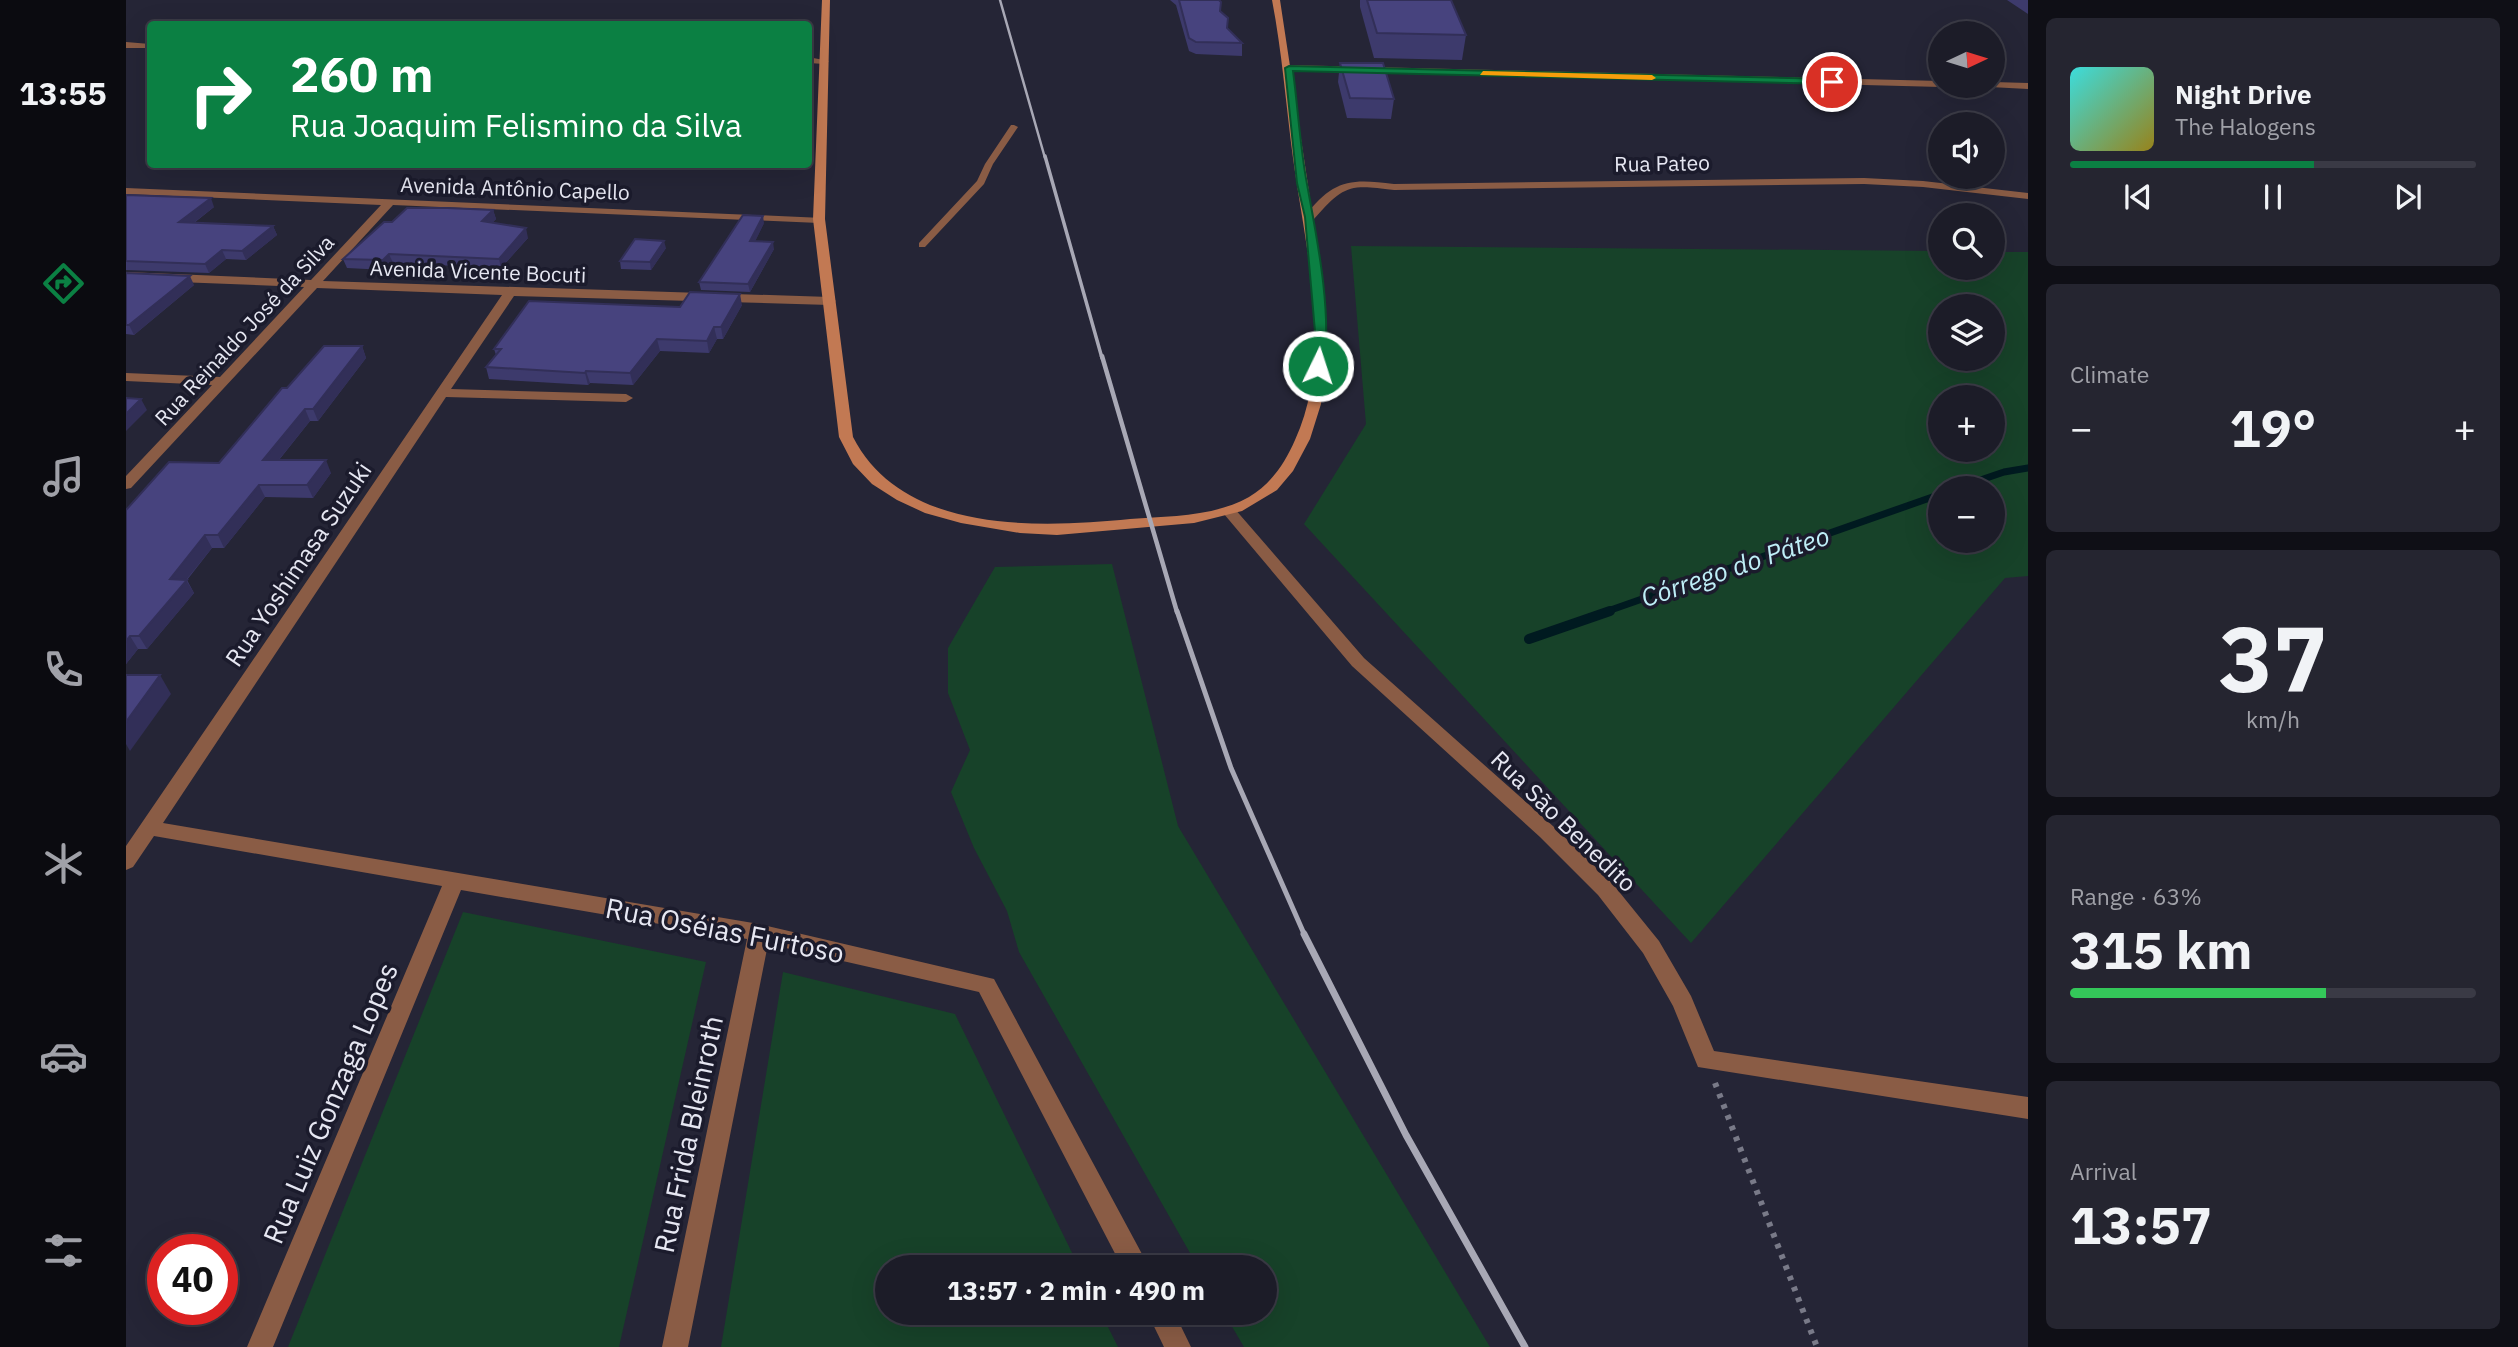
<!DOCTYPE html>
<meta charset="utf-8">
<style>
:root{--surface:#1c1c28;--page:#252530;--text:#f1f3f6;--muted:#a0a1a8;--line:#3a3a45;--accent:#0b8043}
body{margin:0;font-family:"IBM Plex Sans",sans-serif;background:var(--page);color:var(--text);height:100vh;display:flex;flex-direction:column;font-size:26px;white-space:nowrap}
*{box-sizing:border-box;margin:0}
p{font-size:23px;color:var(--muted)}
.icon{flex:none;width:38px;height:38px;fill:none;stroke:currentColor;stroke-width:2;stroke-linecap:round;stroke-linejoin:round}
.map{position:relative;flex:1;overflow:hidden}
.sheet{display:flex;flex-direction:column;gap:18px;padding:18px;background:#0f0f16;width:490px}
.sheet>*{flex:none}
.banner{position:absolute;left:21px;top:21px;width:665px;height:147px;border-radius:7px;box-shadow:0 7px 28px #0002,0 0 0 2px var(--line);background:#0b8043;color:#fff;overflow:hidden}
.needle{width:46px;rotate:86deg}
.buttons{position:absolute;left:1802px;top:21px;display:grid;gap:14px}
.buttons a{display:grid;place-items:center;width:77px;height:77px;border-radius:50%;background:var(--surface);box-shadow:0 7px 28px #0002,0 0 0 2px var(--line);font-size:35px}
.speed{position:absolute;left:21px;top:1234px;display:flex;gap:14px;font-size:35px;font-weight:700;text-align:center}
.speed>*{display:grid;place-content:center;width:91px;height:91px;border-radius:50%;background:var(--surface);box-shadow:0 7px 28px #0002,0 0 0 2px var(--line);line-height:1}
.speed .limit{border:10px solid #d22;background:#fff;color:#111}
.pin{position:absolute;display:grid;place-items:center;width:60px;height:60px;color:#fff;margin:-30px;border:4px solid #fff;border-radius:50%;box-shadow:0 2px 7px #0007}
.me{position:absolute;width:77px;margin:-38px;rotate:4deg;stroke-linejoin:round;filter:drop-shadow(0 0 5px #0008)}
.turn{display:flex;align-items:center;gap:24px;height:147px;padding:0 28px;font-size:32px}
.turn .icon{width:91px;height:91px;stroke-width:2.5}
.turn b{display:block;font-size:49px;line-height:60px}
.big{font-size:52px;font-weight:700;line-height:1.1}
.sheet .tile{flex:1;display:flex;flex-direction:column;justify-content:center;gap:10px;min-width:0;padding:0 24px;border-radius:10px;background:var(--page)}
.sheet .dial{align-items:center;gap:0}
.dial b{font-size:91px;line-height:1}
.song{display:flex;align-items:center;gap:21px}
.cover{width:84px;height:84px;border-radius:10px;background:linear-gradient(135deg,hsl(180 70% 55%),hsl(50 70% 35%))}
.played{height:7px;border-radius:4px;background:linear-gradient(90deg,var(--accent) 60%,var(--line) 60%)}
.keys{display:flex;justify-content:space-around;direction:ltr}
.heat{display:flex;justify-content:space-between;align-items:center;font-size:38px;direction:ltr}
.charge{height:10px;border-radius:5px;background:linear-gradient(90deg,#34c759 63%,var(--line) 0)}
.trip{position:absolute;left:749px;top:1255px;width:402px;height:70px;border-radius:35px;background:var(--surface);box-shadow:0 7px 28px #0002,0 0 0 2px var(--line);font-weight:700;line-height:70px;text-align:center}
main{display:flex;flex:1;min-height:0}
.dock{display:flex;flex-direction:column;width:126px;justify-content:space-around;align-items:center;background:#0b0b10;color:var(--muted)}
.dock .icon{width:49px;height:49px}
.dock .on{color:var(--accent)}
.dock b{font-size:32px;color:var(--text)}
.map>svg:first-child{display:block}
.green{fill:#174229;fill-rule:evenodd}
.lines{fill:none;stroke-linecap:round;stroke-linejoin:round}
.stream-far1{stroke:#001a20;stroke-width:7}
.stream{stroke:#001a20;stroke-width:10}
.path{stroke:#797a88;stroke-width:6;stroke-dasharray:4.5 7;stroke-linecap:butt}
.lane{fill:#8a5c45;fill-rule:evenodd}
.street{fill:#8a5c45;fill-rule:evenodd}
.secondary{fill:#c27953;fill-rule:evenodd}
.rail-far4{stroke:#a8a8b5;stroke-width:2.5}
.rail-far3{stroke:#a8a8b5;stroke-width:3.5}
.rail-far2{stroke:#a8a8b5;stroke-width:4.5}
.rail-far1{stroke:#a8a8b5;stroke-width:5}
.rail{stroke:#a8a8b5;stroke-width:7}
.wall{fill:#3d3a6c}
.shaded-wall{fill:#322f58}
.building{fill:#47437e;stroke:#322f58;stroke-width:2}
.route{fill:#0b8043;stroke:#07532c;stroke-width:2}
.slow{fill:#f59e0b}
.labels{text-anchor:middle;dominant-baseline:central;stroke-width:7;stroke-linejoin:round;paint-order:stroke}
.far-street-label{font-size:21px;fill:#e6e7f2;stroke:#1b1b2c}
.street-label{font-size:24px;fill:#e6e7f2;stroke:#1b1b2c}
.water-label{font-size:26px;font-style:italic;fill:#beeef7;stroke:#1b1b2c}
.near-street-label{font-size:28px;fill:#e6e7f2;stroke:#1b1b2c}
</style>
<main>
<nav class="dock">
<b>13:55</b>
<svg class="icon on" aria-label="directions" viewBox="0 0 24 24"><path d="M12 3l9 9-9 9-9-9zM9 14v-3h6M13 9l2 2-2 2"/></svg>
<svg class="icon" aria-label="music" viewBox="0 0 24 24"><path d="M9 18V5l10-2v13"/><circle cx="6" cy="18" r="3"/><circle cx="16" cy="16" r="3"/></svg>
<svg class="icon" aria-label="phone" viewBox="0 0 24 24"><path d="M5 4h4l2 5-3 2q2 4 5 5l2-3 5 2v4C11 20 4 13 5 4z"/></svg>
<svg class="icon" aria-label="climate" viewBox="0 0 24 24"><path d="M12 3v18M4 7l16 10M4 17L20 7"/></svg>
<svg class="icon" aria-label="car" viewBox="0 0 24 24"><path d="M5 17H2v-5l4-1 3-4h7l3 4 3 1v5h-3M9 17h6M6 11h13"/><circle cx="7" cy="17" r="2"/><circle cx="17" cy="17" r="2"/></svg>
<svg class="icon" aria-label="filters" viewBox="0 0 24 24"><path d="M4 7h16M4 17h16"/><circle cx="9" cy="7" r="2"/><circle cx="15" cy="17" r="2"/></svg>
</nav>
<div class="map">
<svg width="1902" height="1347" viewBox="0 0 1902 1347">
<rect width="100%" height="100%" fill="#252536"/>
<g class="green">
<path d="M1225,246l590,5v17h52v-16h35v324l-23,2 -314,365 -387,-419 62,-100zM1815,306h52v53h-52zM1815,397h52v53h-52zM1815,488h52v53h-52z"/>
<path d="M986,564l66,262 312,521h-246l-20,-34 41,-1v-45h-67l-179,-315 -12,-41 -33,-63 -23,-56 19,-42 -22,-57v-45l47,-81z"/>
<path d="M337,912l243,50 -87,385h-331z"/>
<path d="M657,972l172,42 124,253h-192v45l214,1 17,34h-397z"/>
</g>
<g class="lines">
<g class="stream-far1">
<path d="M1831,488l47,-16 24,-4"/>
<path d="M1479,612l336,-118"/>
</g>
<path class="stream" d="M1403,639l81,-28"/>
<path class="path" d="M1589,1083l102,264"/>
<path class="lane" d="M888,125l4,2 -25,37 -9,20 -59,63h-6v-4l58,-62 8,-17 26,-39z"/>
<g class="street">
<path d="M0,42l24,2v4h-24z"/>
<path d="M682,57l21,4 -4,3 -17,-1z"/>
<path d="M1163,65l652,16v5h3l-3,1 -655,-17v-4z"/>
<path d="M1867,82l35,1v6l-38,-2 3,-1z"/>
<path d="M1738,178l59,3 105,12v6l-105,-12 -59,-3 -470,6c-45,-6 -50,-5 -80,29l-10,-2c29,-37 45,-39 90,-33z"/>
<path d="M0,188l697,30v4l-4,1 -426,-18 -70,76 507,16 6,4 -6,4 -316,-9 -63,93 175,5 7,4 -7,4 -180,-5 -283,426 596,101 235,55 155,288h-27l-143,-275 -211,-48 -80,403h-26l85,-408 -286,-49 -188,457h-26l195,-461 -288,-50 -21,31 -7,3v-24l376,-551 -185,-7 -186,200 -5,1v-13l86,-91 -86,-4v-8l94,4 84,-90 -178,-7v-8l185,8 70,-75 -255,-11z"/>
<path d="M1103,506l5,2 130,150 190,169 58,56 47,58 32,55 23,55 314,46v22l-330,-52 -25,-61 -30,-53 -45,-58 -58,-58 -188,-171 -128,-152 -3,-3z"/>
<path d="M1021,1312h27l17,35h-27z"/>
</g>
<path class="secondary" d="M696,0h8l-5,219 28,218c50,97 184,91 277,82 40,-3 83,-2 119,-22 22,-13 36,-34 46,-57 39,-84 10,-194 -2,-282 -7,-53 -11,-106 -21,-158h8l44,291 2,76 -5,37 -11,35 -17,32 -16,19 -35,21 -48,12 -137,12 -37,-2 -59,-10 -36,-10 -28,-13 -25,-16 -19,-20 -14,-27 -26,-218z"/>
<path class="rail-far4" d="M874,0l45,158"/>
<path class="rail-far3" d="M919,156l57,202"/>
<path class="rail-far2" d="M976,356l75,256"/>
<path class="rail-far1" d="M1051,611l54,157 74,168"/>
<path class="rail" d="M1178,934l102,201 119,212"/>
</g>
<g class="wall">
<path d="M1044,0h49l2,2 -1,9 7,18 15,14v13l-46,-2 -7,-3 -13,-46z"/>
<path d="M1234,0h91l15,35 -4,25 -88,-2 -14,-51z"/>
<path d="M1881,0h21v14z"/>
<path d="M1214,63l54,36 -3,20 -44,-1 -9,-36z"/>
<path d="M0,195l88,12 -20,16 79,3 4,9 -31,25 -20,-1 -17,14 -83,-3z"/>
<path d="M367,210l3,9 -4,4 36,15 -27,30 -108,-5 -7,7 -39,-2 -4,-9 49,-37z"/>
<path d="M638,223l-9,18 19,8 -24,43 -49,-2 -2,-8z"/>
<path d="M540,248l-15,22 -30,-1 -1,-8z"/>
<path d="M0,273l68,12 -60,50 -8,-1z"/>
<path d="M616,305l-19,34h-6l-8,14 -49,-2 -27,34 -43,-2 -2,2 -99,-6 -3,-12 10,-12 -2,-6 186,-42z"/>
<path d="M236,346l4,12 -48,63h-8l-31,39 52,13 -18,25 -48,-1 -41,51h-12l-25,32 7,13 -47,56h-9l-12,15v-154l93,-47 68,-75z"/>
</g>
<g class="shaded-wall">
<path d="M85,198l3,9 -31,24 -4,-9z"/>
<path d="M367,210l3,9 -11,11 -3,-9z"/>
<path d="M637,216l1,7 -12,25 -2,-7z"/>
<path d="M147,226l4,9 -31,25 -4,-9z"/>
<path d="M400,228l2,10 -27,30 -2,-9z"/>
<path d="M538,241l2,7 -15,22 -1,-8z"/>
<path d="M647,242l1,7 -24,43 -2,-8z"/>
<path d="M96,250l4,9 -17,14 -4,-9z"/>
<path d="M263,254l4,9 -7,7 -3,-10z"/>
<path d="M64,276l4,9 -60,50 -5,-10z"/>
<path d="M614,294l2,11 -19,34 -2,-12z"/>
<path d="M588,327l3,12 -8,14 -2,-12z"/>
<path d="M531,339l3,12 -27,34 -3,-12z"/>
<path d="M236,346l4,12 -48,63 -5,-12z"/>
<path d="M460,371l4,12 -2,2 -3,-12z"/>
<path d="M15,399l6,11 -21,21v-17z"/>
<path d="M179,409l5,12 -41,51 -6,-12z"/>
<path d="M200,460l5,13 -18,25 -6,-13z"/>
<path d="M133,485l6,12 -41,51 -6,-13z"/>
<path d="M79,535l7,13 -26,32 8,13 -47,56 -8,-13 31,-57z"/>
<path d="M4,636l8,13 -12,15v-23z"/>
<path d="M34,675l11,19 -41,57 -4,-7v-22z"/>
</g>
<g class="building">
<path d="M1053,0h40l2,2 -1,9 8,7 -1,10 15,15 -46,-1 -7,-4z"/>
<path d="M1241,0h84l15,35 -89,-2z"/>
<path d="M1214,63h43l11,36 -44,-1z"/>
<path d="M0,195l85,3 -32,24 94,4 -31,25 -20,-1 -17,14 -79,-3z"/>
<path d="M281,208h40l46,2 -11,11 44,7 -27,31 -110,-5 -6,6 -40,-1 41,-37h8z"/>
<path d="M617,215l20,1 -13,25 23,1 -25,42 -49,-2z"/>
<path d="M509,239l29,2 -14,21 -30,-1z"/>
<path d="M0,273l64,3 -61,49h-3z"/>
<path d="M564,292l50,2 -19,33h-7l-7,14 -50,-2 -27,34 -44,-2 -1,2 -99,-6 15,-18h-7l35,-48 151,6z"/>
<path d="M198,346h38l-49,63h-8l-42,51h63l-19,25h-48l-41,50h-13l-35,44 17,1 -48,56h-9l-4,5v-131l43,-48 50,1 63,-75h5z"/>
<path d="M0,398l15,1 -15,15z"/>
<path d="M0,675h34l-34,47z"/>
</g>
<path class="route" d="M1163,66l543,13 4,3 -4,2 -539,-13c5,37 7,76 14,113 10,55 25,127 17,182l-6,4 -6,-4 4,-23 -11,-126 -8,-34 -12,-115z"/>
<path class="slow" d="M1357,71l169,4 4,3 -4,2 -172,-5z"/>
<g class="labels">
<g class="far-street-label">
<text transform="translate(1536 163) rotate(-1)">Rua Pateo</text>
<text transform="translate(389 188) rotate(2)">Avenida Antônio Capello</text>
<text transform="translate(352 271) rotate(2)">Avenida Vicente Bocuti</text>
<text transform="translate(118 330) rotate(-47)">Rua Reinaldo José da Silva</text>
</g>
<g class="street-label">
<text transform="translate(172 564) rotate(-56)">Rua Yoshimasa Suzuki</text>
<text transform="translate(1438 821) rotate(44)">Rua São Benedito</text>
</g>
<g class="water-label">
<text transform="translate(1609 566) rotate(-19)">Córrego do Páteo</text>
</g>
<g class="near-street-label">
<text transform="translate(599 930) rotate(11)">Rua Oséias Furtoso</text>
<text transform="translate(204 1103) rotate(-67)">Rua Luiz Gonzaga Lopes</text>
<text transform="translate(562 1134) rotate(-78)">Rua Frida Bleinroth</text>
</g>
</g>
</svg>
<div class="buttons">
<a><svg class="needle" viewBox="-14 -14 28 28"><path d="M0-13l5 13h-10z" fill="#e53935"/><path d="M0 13l5-13h-10z" fill="#a0a1a8"/></svg></a>
<a><svg class="icon" aria-label="sound" viewBox="0 0 24 24"><path d="M4 9h4l5-4v14l-5-4H4zM17 9q2 3 0 6"/></svg></a>
<a><svg class="icon" aria-label="search" viewBox="0 0 24 24"><circle cx="10" cy="10" r="6"/><path d="M15 15l6 6"/></svg></a>
<a><svg class="icon" aria-label="layers" viewBox="0 0 24 24"><path d="M12 4l9 5-9 5-9-5zM3 14l9 5 9-5"/></svg></a>
<a>+</a>
<a>−</a>
</div>
<div class="speed"><div class="limit">40</div></div>
<div class="pin" style="left:1706px;top:82px;background:#d93025"><svg class="icon" aria-label="arrive" viewBox="0 0 24 24"><path d="M6 21V4h12l-3 4 3 4H6"/></svg></div>
<svg class="me" style="left:1192px;top:366px" viewBox="-20 -20 40 40"><circle r="17" fill="#0b8043" stroke="#fff" stroke-width="3"/><path d="M0-11L8 9 0 5-8 9z" fill="#fff"/></svg>
<div class="trip">13:57 · 2 min · 490 m</div>
<div class="banner">
<div class="turn"><svg class="icon" aria-label="right" viewBox="0 0 24 24"><path d="M7 20v-9h11M14 6l5 5-5 5"/></svg><div><b>260 m</b>Rua Joaquim Felismino da Silva</div></div>
</div>
</div>
<section class="sheet">
<div class="tile">
<div class="song"><i class="cover"></i><div><b>Night Drive</b><p>The Halogens</p></div></div>
<div class="played"></div>
<div class="keys"><svg class="icon" aria-label="previous" viewBox="0 0 24 24"><path d="M18 5L8 12l10 7zM5 5v14"/></svg><svg class="icon" aria-label="pause" viewBox="0 0 24 24"><path d="M8 5v14M16 5v14"/></svg><svg class="icon" aria-label="next" viewBox="0 0 24 24"><path d="M6 5l10 7-10 7zM19 5v14"/></svg></div>
</div>
<div class="tile"><p>Climate</p>
<div class="heat"><a>−</a><b class="big">19°</b><a>+</a></div>
</div>
<div class="tile dial"><b>37</b><p>km/h</p></div>
<div class="tile"><p>Range · 63%</p><b class="big">315 km</b><div class="charge"></div></div>
<div class="tile"><p>Arrival</p><b class="big">13:57</b></div>
</section>
</main>
